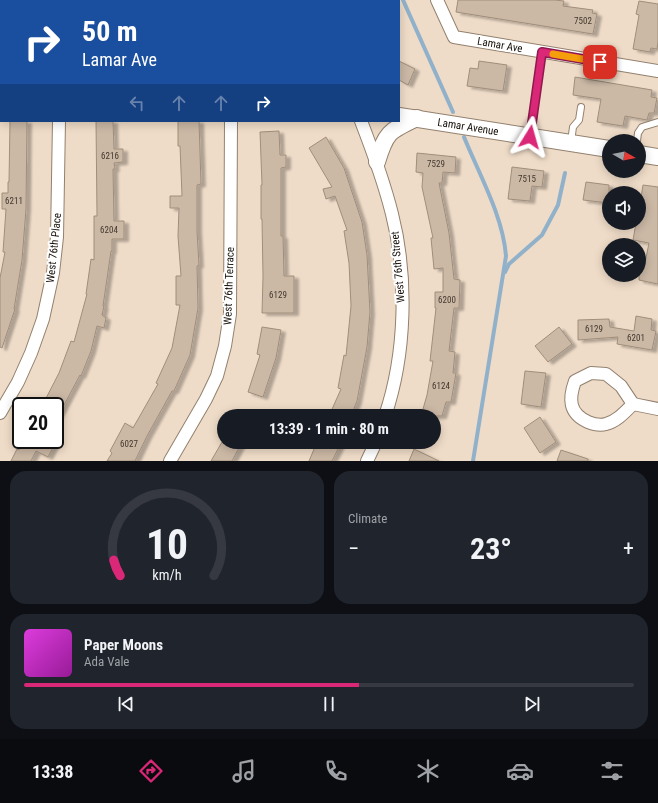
<!DOCTYPE html>
<meta charset="utf-8">
<style>
:root{--surface:#171b24;--page:#20242c;--text:#f1f3f6;--muted:#9ea1a6;--line:#363941;--accent:#db2777}
body{margin:0;font-family:"Roboto Condensed",sans-serif;background:var(--page);color:var(--text);height:100vh;display:flex;flex-direction:column;font-size:15px;white-space:nowrap}
*{box-sizing:border-box;margin:0}
p{font-size:13px;color:var(--muted)}
.icon{flex:none;width:22px;height:22px;fill:none;stroke:currentColor;stroke-width:2;stroke-linecap:round;stroke-linejoin:round}
.map{position:relative;height:461px;overflow:hidden}
.details{display:flex;flex-direction:column;gap:10px;padding:10px;background:#0d0f14;flex:1}
.details>*{flex:none}
.top-card{position:absolute;left:0px;top:0px;width:400px;height:122px;box-shadow:0 2px 10px #0003;background:#1a4fa0;color:#fff;overflow:hidden}
.needle{width:26px;rotate:99deg}
.fabs{position:absolute;left:602px;top:134px;display:grid;gap:8px}
.fabs a{display:grid;place-items:center;width:44px;height:44px;border-radius:50%;background:var(--surface);box-shadow:0 2px 10px #0003;font-size:20px}
.speed{position:absolute;left:12px;top:397px;display:flex;gap:8px;font-size:20px;font-weight:700;text-align:center}
.speed>*{display:grid;place-content:center;width:52px;height:52px;border-radius:50%;background:var(--surface);box-shadow:0 2px 10px #0003;line-height:1}
.speed .limit{border:2px solid #111;border-radius:6px;background:#fff;color:#111}
.pin{position:absolute;display:grid;place-items:center;width:34px;height:34px;color:#fff;margin:-17px;border-radius:8px;box-shadow:0 2px 6px #0006}
.me{position:absolute;width:44px;margin:-22px;rotate:8deg;stroke-linejoin:round;filter:drop-shadow(0 0 3px #0008)}
.turn{display:flex;align-items:center;gap:14px;height:84px;padding:0 16px;font-size:18px}
.turn .icon{width:52px;height:52px;stroke-width:2.5}
.turn b{display:block;font-size:28px;line-height:34px}
.lanes{display:flex;align-items:center;height:38px;padding:0 16px;background:#0003;justify-content:center;gap:20px;direction:ltr}
.lanes .off{opacity:.35}
.big{font-size:30px;font-weight:700;line-height:1.1}
.details .widget{flex:1;display:flex;flex-direction:column;justify-content:center;gap:6px;min-width:0;padding:0 14px;border-radius:16px;background:var(--page)}
.details .dial{align-items:center;gap:0}
.dial svg{height:104px;overflow:visible;fill:none;stroke:var(--line);stroke-width:7;stroke-linecap:round;text-anchor:middle}
.dial text{fill:var(--text);stroke:none}
.song{display:flex;align-items:center;gap:12px}
.cover{width:48px;height:48px;border-radius:6px;background:linear-gradient(135deg,hsl(300 70% 55%),hsl(300 70% 35%))}
.played{height:4px;border-radius:2px;background:linear-gradient(90deg,var(--accent) 55%,var(--line) 55%)}
.keys{display:flex;justify-content:space-around;direction:ltr}
.heat{display:flex;justify-content:space-between;align-items:center;font-size:22px;direction:ltr}
.details .tiles{flex:1;display:grid;gap:10px;grid-template-columns:1fr 1fr}
.widget:last-child{grid-column:span 2}
.trip{position:absolute;left:217px;top:409px;width:224px;height:40px;border-radius:20px;background:var(--surface);box-shadow:0 2px 10px #0003;font-weight:700;line-height:40px;text-align:center}
.menu{display:flex;height:64px;justify-content:space-around;align-items:center;background:#090b0e;color:var(--muted)}
.menu .icon{width:28px;height:28px}
.menu .selected{color:var(--accent)}
.menu b{font-size:18px;color:var(--text)}
.map>svg:first-child{display:block}
.lines{fill:none;stroke-linecap:round;stroke-linejoin:round}
.stream{stroke:#91b1ca;stroke-width:4}
.building{fill:#cbb8a5;stroke:#a08e7b;filter:url(#shadow)}
.service-casing{stroke:#92816e;stroke-width:8}
.minor-casing{stroke:#92816e;stroke-width:14}
.tertiary-casing{stroke:#92816e;stroke-width:18}
.path{stroke:#7d7163;stroke-width:2.5;stroke-dasharray:1 3;stroke-linecap:butt}
.service{stroke:#fff;stroke-width:6}
.minor{stroke:#fff;stroke-width:12}
.tertiary{stroke:#fff;stroke-width:16}
.route-casing{stroke:#8e194d;stroke-width:10}
.route{stroke:#db2777;stroke-width:7}
.slow{stroke:#f59e0b;stroke-width:7}
.labels{text-anchor:middle;dominant-baseline:central;stroke-width:4;stroke-linejoin:round;paint-order:stroke}
.number-label{font-size:9px;fill:#42382e}
.street-label{font-size:11px;fill:#140e07;stroke:#fff}
</style>
<div class="map">
<svg width="658" height="461" viewBox="0 0 658 461">
<defs>
<filter id="shadow"><feDropShadow dx="4.5" dy="2.5" stdDeviation="1" flood-color="#0004"/></filter>
</defs>
<rect width="100%" height="100%" fill="#efdcc8"/>
<g class="lines">
<g class="stream">
<path d="M403,0l50,112"/>
<path d="M464,137c15,37 39,79 42,119l-33,205"/>
<path d="M505,272l4,-8 33,-29 16,-30 7,-32"/>
</g>
</g>
<g class="building">
<path d="M458,0h97l9,1 -1,5 30,4 -1,3 5,1 -4,20 -137,-22z"/>
<path d="M639,1l19,3v38l-1,7 -6,-1 -1,4 -17,-3 6,-34 -3,-1z"/>
<path d="M399,61l16,8 -7,16 -9,-5z"/>
<path d="M479,61l28,4 -4,26 -36,-5 3,-18 8,1z"/>
<path d="M575,77l77,13 -1,7 6,1 -3,15h-5l-2,7 -22,-4 -2,10 -26,-4 4,-23 -28,-4z"/>
<path d="M10,121h17l-1,88 -4,51 -8,49h1l-13,39 -2,-1v-69l5,-26h-2l3,-43h-4v-16h6v-11h1z"/>
<path d="M96,121h17l1,28h9v13l-9,1 1,6h-2l1,52h10v18h-12v12h-1l-8,55h1l-2,9 4,3 -2,10 -7,-2 -6,25 -10,25 -1,-1 -25,47v-16h-13l17,-33 12,-32 3,1 13,-48h-1l5,-35 3,1v-44h3z"/>
<path d="M178,121h21l2,63 -4,1v46l2,34 -2,1 1,42 -8,47 -16,36h-2l-25,45 -12,25h-28l5,-8 -2,-2 15,-28 8,5 25,-44 -2,-1 16,-35 8,-43h-4v-29h5l-3,-40 1,-28h-9v-12h12l-2,-50h-2z"/>
<path d="M279,131l1,24h6v12l-5,1v68h2l1,40h10v37h-32l1,-37 -1,-57h-1v-34h1l-2,-53z"/>
<path d="M326,137l18,31 18,54 5,33 3,57 -3,35 -10,54 -6,15h-22l12,-27 -3,-1 6,-33 2,1 5,-50 -2,-43 -5,-32 3,-1 -12,-34 -9,3 -3,-10 9,-2 -23,-39z"/>
<path d="M417,153l39,4 -1,16 -12,-1 -1,11h-3l10,50 5,46 6,1 -1,28h-5l-5,43 6,1 -2,21h3l-5,29h-5l-4,14h-21l6,-21 6,-34h-3l6,-53h-1v-16h8v-24l-9,1 -3,-31h2l-11,-51 1,-14 -7,-1z"/>
<path d="M512,167l32,4 -2,16 -10,-1 -2,15 -22,-2z"/>
<path d="M586,182l23,3v18l-26,-3z"/>
<path d="M643,185l15,2v97l-19,-4v-18l6,1 4,-20 -16,-3 3,-17h3v-13z"/>
<path d="M636,316l16,3 -1,11 5,1 -4,19 -35,-6 1,-7 -40,3v-20l31,-1 1,8 24,4z"/>
<path d="M262,327l19,3 -5,28 -13,39 -15,-5 12,-37 -3,-1z"/>
<path d="M559,327l13,17 -24,18 -13,-16z"/>
<path d="M525,371l21,2 -5,34 -20,-3z"/>
<path d="M540,417l16,25 -16,11 -16,-25z"/>
<path d="M25,440h32l-9,17 -12,-6 -5,10h-20l6,-12 2,1z"/>
<path d="M222,442h20l-10,19h-21z"/>
<path d="M317,442h17l6,3 -8,16h-23z"/>
<path d="M414,449l25,12h-30z"/>
<path d="M561,450l27,9v2h-31z"/>
</g>
<g class="lines">
<defs>
<g id="service">
<path d="M530,136l12,-84"/>
<path d="M637,141l1,-8 4,-6 16,-5"/>
<path d="M571,142l2,-15 6,-7 2,-13"/>
</g>
<g id="minor">
<path d="M311,0l1,1"/>
<path d="M437,0l17,37 204,34"/>
<path d="M361,121c12,31 23,61 31,93 16,63 14,140 -7,202"/>
<path d="M591,373l15,1 15,12 12,18c-8,8 -16,17 -27,20 -7,2 -13,0 -18,-2 -20,-9 -19,-24 -13,-41z"/>
<path d="M633,404l25,5"/>
<path d="M0,413l18,-31 13,-29 12,-34 10,-46 4,-36 2,-116"/>
<path d="M170,461l36,-62 11,-23 8,-30 5,-32 1,-193"/>
<path d="M367,461l9,-19"/>
</g>
<g id="tertiary">
<path d="M0,52h1"/>
<path d="M399,116l210,33"/>
<path d="M639,154l19,3"/>
<path d="M377,162c9,-30 12,-31 40,-44"/>
</g>
</defs>
<use href="#service" class="service-casing"/>
<use href="#minor" class="minor-casing"/>
<use href="#tertiary" class="tertiary-casing"/>
<path class="path" d="M0,36h1"/>
<use href="#service" class="service"/>
<use href="#minor" class="minor"/>
<use href="#tertiary" class="tertiary"/>
</g>
<g class="lines">
<defs>
<path id="route" d="M530,137l12,-85 58,10"/>
</defs>
<use href="#route" class="route-casing"/>
<use href="#route" class="route"/>
<path class="slow" d="M553,54l29,5"/>
</g>
<g class="labels">
<g class="number-label">
<text x="583" y="21">7502</text>
<text x="110" y="156">6216</text>
<text x="436" y="164">7529</text>
<text x="527" y="179">7515</text>
<text x="14" y="201">6211</text>
<text x="109" y="230">6204</text>
<text x="278" y="295">6129</text>
<text x="447" y="300">6200</text>
<text x="594" y="329">6129</text>
<text x="636" y="338">6201</text>
<text x="441" y="386">6124</text>
<text x="129" y="444">6027</text>
</g>
<g class="street-label">
<text transform="translate(500 45) rotate(10)">Lamar Ave</text>
<text transform="translate(468 127) rotate(9)">Lamar Avenue</text>
<text transform="translate(54 248) rotate(-84)">West 76th Place</text>
<text transform="translate(398 267) rotate(-95)">West 76th Street</text>
<text transform="translate(229 286) rotate(-88)">West 76th Terrace</text>
</g>
</g>
</svg>
<div class="fabs">
<a><svg class="needle" viewBox="-14 -14 28 28"><path d="M0-13l5 13h-10z" fill="#e53935"/><path d="M0 13l5-13h-10z" fill="#9ea1a6"/></svg></a>
<a><svg class="icon" aria-label="sound" viewBox="0 0 24 24"><path d="M4 9h4l5-4v14l-5-4H4zM17 9q2 3 0 6"/></svg></a>
<a><svg class="icon" aria-label="layers" viewBox="0 0 24 24"><path d="M12 4l9 5-9 5-9-5zM3 14l9 5 9-5"/></svg></a>
</div>
<div class="speed"><div class="limit">20</div></div>
<div class="pin" style="left:600px;top:62px;background:#d93025"><svg class="icon" aria-label="arrive" viewBox="0 0 24 24"><path d="M6 21V4h12l-3 4 3 4H6"/></svg></div>
<svg class="me" style="left:530px;top:137px" viewBox="-20 -20 40 40"><path d="M0-17L14 15 0 8-14 15z" fill="#db2777" stroke="#fff" stroke-width="4"/></svg>
<div class="trip">13:39 · 1 min · 80 m</div>
<div class="top-card">
<div class="turn"><svg class="icon" aria-label="right" viewBox="0 0 24 24"><path d="M7 20v-9h11M14 6l5 5-5 5"/></svg><div><b>50 m</b>Lamar Ave</div></div>
<div class="lanes"><svg class="icon off" aria-label="left" viewBox="0 0 24 24"><path d="M17 20v-9H6M10 6l-5 5 5 5"/></svg><svg class="icon off" aria-label="ahead" viewBox="0 0 24 24"><path d="M12 20V5M6 11l6-6 6 6"/></svg><svg class="icon off" aria-label="ahead" viewBox="0 0 24 24"><path d="M12 20V5M6 11l6-6 6 6"/></svg><svg class="icon" aria-label="right" viewBox="0 0 24 24"><path d="M7 20v-9h11M14 6l5 5-5 5"/></svg></div>
</div>
</div>
<section class="details">
<div class="tiles">
<div class="widget dial"><svg viewBox="0 0 100 80">
<path d="M14 69A42 42 0 1 1 86 69"/>
<path d="M14 69A42 42 0 0 1 9 57" stroke="#db2777"/>
<text x="50" y="56" font-size="32" font-weight="700">10</text>
<text x="50" y="72" font-size="11">km/h</text>
</svg></div>
<div class="widget"><p>Climate</p>
<div class="heat"><a>−</a><b class="big">23°</b><a>+</a></div>
</div>
<div class="widget">
<div class="song"><i class="cover"></i><div><b>Paper Moons</b><p>Ada Vale</p></div></div>
<div class="played"></div>
<div class="keys"><svg class="icon" aria-label="previous" viewBox="0 0 24 24"><path d="M18 5L8 12l10 7zM5 5v14"/></svg><svg class="icon" aria-label="pause" viewBox="0 0 24 24"><path d="M8 5v14M16 5v14"/></svg><svg class="icon" aria-label="next" viewBox="0 0 24 24"><path d="M6 5l10 7-10 7zM19 5v14"/></svg></div>
</div>
</div>
</section>
<nav class="menu">
<b>13:38</b>
<svg class="icon selected" aria-label="directions" viewBox="0 0 24 24"><path d="M12 3l9 9-9 9-9-9zM9 14v-3h6M13 9l2 2-2 2"/></svg>
<svg class="icon" aria-label="music" viewBox="0 0 24 24"><path d="M9 18V5l10-2v13"/><circle cx="6" cy="18" r="3"/><circle cx="16" cy="16" r="3"/></svg>
<svg class="icon" aria-label="phone" viewBox="0 0 24 24"><path d="M5 4h4l2 5-3 2q2 4 5 5l2-3 5 2v4C11 20 4 13 5 4z"/></svg>
<svg class="icon" aria-label="climate" viewBox="0 0 24 24"><path d="M12 3v18M4 7l16 10M4 17L20 7"/></svg>
<svg class="icon" aria-label="car" viewBox="0 0 24 24"><path d="M5 17H2v-5l4-1 3-4h7l3 4 3 1v5h-3M9 17h6M6 11h13"/><circle cx="7" cy="17" r="2"/><circle cx="17" cy="17" r="2"/></svg>
<svg class="icon" aria-label="filters" viewBox="0 0 24 24"><path d="M4 7h16M4 17h16"/><circle cx="9" cy="7" r="2"/><circle cx="15" cy="17" r="2"/></svg>
</nav>
